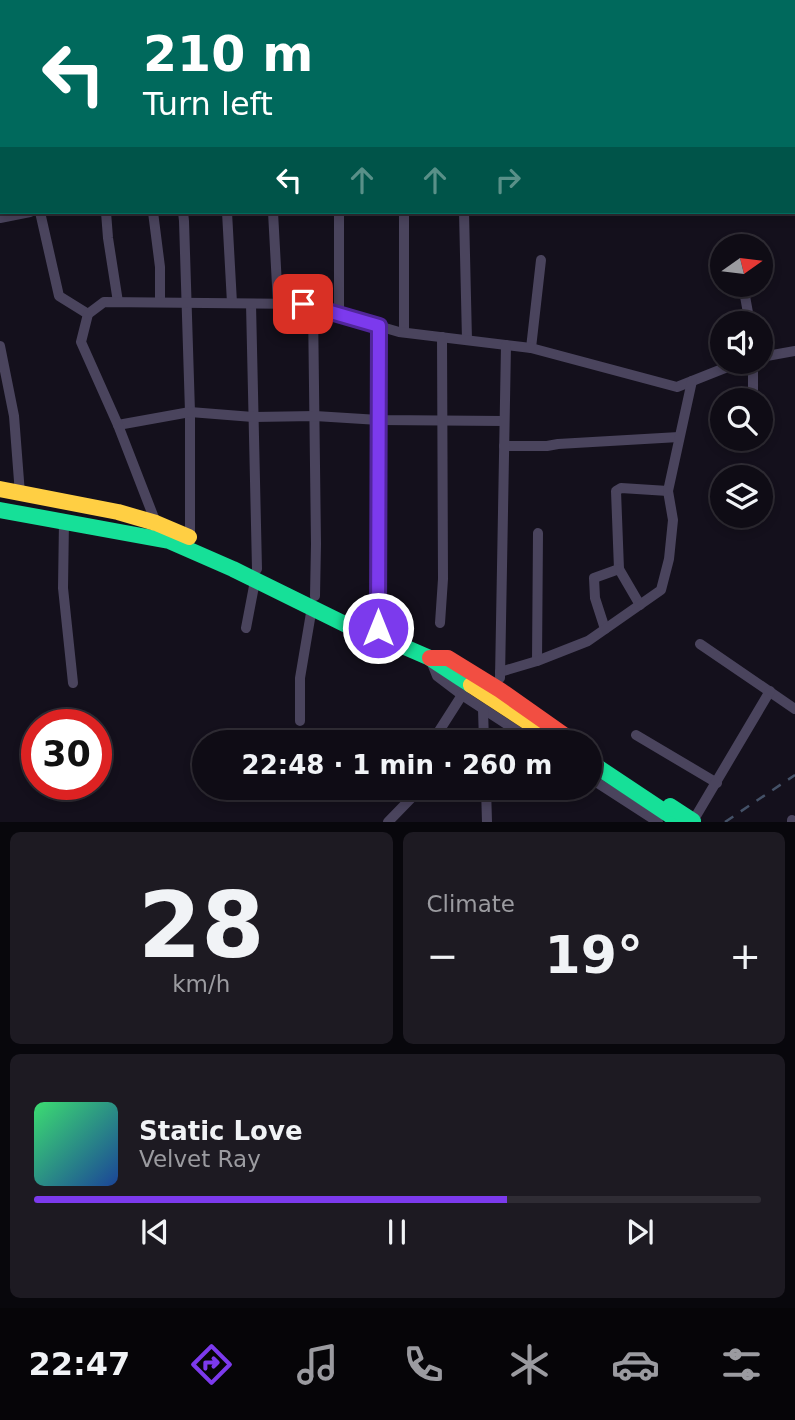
<!DOCTYPE html>
<meta charset="utf-8">
<style>
:root{--surface:#0f0c15;--page:#1d1a22;--text:#f1f3f6;--muted:#9b9ba0;--line:#2f2c34;--accent:#7c3aed}
body{margin:0;font-family:"DejaVu Sans",sans-serif;background:var(--page);color:var(--text);height:100vh;display:flex;flex-direction:column;font-size:26px;white-space:nowrap}
*{box-sizing:border-box;margin:0}
p{font-size:23px;color:var(--muted)}
.icon{flex:none;width:38px;height:38px;fill:none;stroke:currentColor;stroke-width:2;stroke-linecap:round;stroke-linejoin:round}
.map{position:relative;height:822px;overflow:hidden}
.sheet{display:flex;flex-direction:column;gap:10px;padding:10px;background:#08070c;flex:1}
.sheet>*{flex:none}
.top-card{position:absolute;left:0px;top:0px;width:796px;height:214px;box-shadow:0 4px 10px #0003,0 0 0 2px var(--line);background:#00695c;color:#fff;overflow:hidden}
.needle{width:46px;rotate:76deg}
.buttons{position:absolute;left:710px;top:234px;display:grid;gap:14px}
.buttons a{display:grid;place-items:center;width:63px;height:63px;border-radius:50%;background:var(--surface);box-shadow:0 4px 10px #0003,0 0 0 2px var(--line);font-size:35px}
.speed{position:absolute;left:21px;top:709px;display:flex;gap:14px;font-size:35px;font-weight:700;text-align:center}
.speed>*{display:grid;place-content:center;width:91px;height:91px;border-radius:50%;background:var(--surface);box-shadow:0 4px 10px #0003,0 0 0 2px var(--line);line-height:1}
.speed .limit{border:10px solid #d22;background:#fff;color:#111}
.pin{position:absolute;display:grid;place-items:center;width:60px;height:60px;color:#fff;margin:-30px;border-radius:14px;box-shadow:0 4px 10px #0006}
.me{position:absolute;width:77px;margin:-38px;rotate:0deg;stroke-linejoin:round;filter:drop-shadow(0 0 5px #0008)}
.turn{display:flex;align-items:center;gap:24px;height:147px;padding:0 28px;font-size:32px}
.turn .icon{width:91px;height:91px;stroke-width:2.5}
.turn b{display:block;font-size:49px;line-height:60px}
.lanes{display:flex;align-items:center;height:66px;padding:0 28px;background:#0003;justify-content:center;gap:35px;direction:ltr}
.lanes .off{opacity:.35}
.big{font-size:52px;font-weight:800;line-height:1.1}
.sheet .tile{flex:1;display:flex;flex-direction:column;justify-content:center;gap:10px;min-width:0;padding:0 24px;border-radius:10px;background:var(--page)}
.sheet .dial{align-items:center;gap:0}
.dial b{font-size:91px;line-height:1}
.song{display:flex;align-items:center;gap:21px}
.cover{width:84px;height:84px;border-radius:10px;background:linear-gradient(135deg,hsl(140 70% 55%),hsl(220 70% 35%))}
.played{height:7px;border-radius:4px;background:linear-gradient(90deg,var(--accent) 65%,var(--line) 65%)}
.keys{display:flex;justify-content:space-around;direction:ltr}
.heat{display:flex;justify-content:space-between;align-items:center;font-size:38px;direction:ltr}
.sheet .tiles{flex:1;display:grid;gap:10px;grid-template-columns:1fr 1fr}
.tile:last-child{grid-column:span 2}
.trip{position:absolute;left:192px;top:730px;width:410px;height:70px;border-radius:35px;background:var(--surface);box-shadow:0 4px 10px #0003,0 0 0 2px var(--line);font-weight:800;line-height:70px;text-align:center}
.dock{display:flex;height:112px;justify-content:space-around;align-items:center;background:#060508;color:var(--muted)}
.dock .icon{width:49px;height:49px}
.dock .on{color:var(--accent)}
.dock b{font-size:32px;color:var(--text)}
.map>svg:first-child{display:block}
.lines{fill:none;stroke-linecap:round;stroke-linejoin:round}
.street{stroke:#4a445d;stroke-width:10}
.fast{stroke:#16e098;stroke-width:16}
.slow{stroke:#ffcf43;stroke-width:16}
.jam{stroke:#f24e42;stroke-width:16}
.rail{stroke:#445167;stroke-width:2.5;stroke-dasharray:10 9;stroke-linecap:butt}
.route-casing{stroke:#51269a;stroke-width:18}
.route{stroke:#7c3aed;stroke-width:12}
</style>
<div class="map">
<svg width="795" height="822" viewBox="0 0 795 822">
<rect width="100%" height="100%" fill="#14101c"/>
<g class="lines">
<g class="street">
<path d="M95,0v2"/>
<path d="M205,0v2"/>
<path d="M247,0l1,2"/>
<path d="M288,0v2"/>
<path d="M326,0v2"/>
<path d="M459,0v2"/>
<path d="M65,2v-2"/>
<path d="M404,2v-2"/>
<path d="M0,36l2,3"/>
<path d="M0,62h2"/>
<path d="M0,156l2,1"/>
<path d="M40,212l19,84 29,18"/>
<path d="M106,212l2,26 10,64"/>
<path d="M153,212l7,55v35"/>
<path d="M183,212l1,9 6,191v126"/>
<path d="M227,212l5,91"/>
<path d="M273,212l5,92"/>
<path d="M464,212l3,128"/>
<path d="M0,218l30,-6"/>
<path d="M743,285l7,39"/>
<path d="M251,304l6,265"/>
<path d="M313,307l3,237 -1,52"/>
<path d="M339,315v-103"/>
<path d="M404,332v-120"/>
<path d="M0,346l14,70 6,78"/>
<path d="M531,348l10,-88"/>
<path d="M761,357l34,-6"/>
<path d="M753,401v-39"/>
<path d="M118,425l72,-13 63,5 62,-1 64,4 125,1"/>
<path d="M504,446h43l11,-2 121,-7"/>
<path d="M64,521l-1,67 10,95"/>
<path d="M156,523l-38,-98 -37,-83 7,-28 16,-12 199,2 96,28 132,16 146,39 63,-25"/>
<path d="M619,569l-3,-78 5,-3 47,3"/>
<path d="M440,623l3,-44 -1,-242"/>
<path d="M246,628l9,-47"/>
<path d="M378,628l1,-302"/>
<path d="M605,629l-10,-31 -1,-20 25,-9 21,36"/>
<path d="M700,644l95,65"/>
<path d="M431,661l6,15 25,19 72,47"/>
<path d="M537,661l1,-128"/>
<path d="M500,672l37,-11 51,-20 73,-51 8,-31 4,-39 -5,-29 24,-110"/>
<path d="M500,678l6,-333"/>
<path d="M483,709l1,33"/>
<path d="M300,721v-43l12,-71"/>
<path d="M636,735l81,48"/>
<path d="M432,742l30,-47"/>
<path d="M590,778l68,44"/>
<path d="M486,788l1,34"/>
<path d="M693,821l77,-130"/>
<path d="M388,822l33,-34"/>
<path d="M792,822v-2"/>
</g>
<g class="fast">
<path d="M0,510l169,31 64,28 138,68 29,8 30,13 41,27"/>
<path d="M590,762l90,60"/>
<path d="M670,806l23,15"/>
</g>
<g class="slow">
<path d="M0,489l118,23 38,11 33,14"/>
<path d="M471,685l87,57"/>
</g>
<path class="jam" d="M430,658h18l52,32 74,52"/>
<path class="rail" d="M725,822l70,-47"/>
</g>
<g class="lines">
<defs>
<path id="route" d="M303,304l76,22 -1,302"/>
</defs>
<use href="#route" class="route-casing"/>
<use href="#route" class="route"/>
</g>
</svg>
<div class="buttons">
<a><svg class="needle" viewBox="-14 -14 28 28"><path d="M0-13l5 13h-10z" fill="#e53935"/><path d="M0 13l5-13h-10z" fill="#9b9ba0"/></svg></a>
<a><svg class="icon" aria-label="sound" viewBox="0 0 24 24"><path d="M4 9h4l5-4v14l-5-4H4zM17 9q2 3 0 6"/></svg></a>
<a><svg class="icon" aria-label="search" viewBox="0 0 24 24"><circle cx="10" cy="10" r="6"/><path d="M15 15l6 6"/></svg></a>
<a><svg class="icon" aria-label="layers" viewBox="0 0 24 24"><path d="M12 4l9 5-9 5-9-5zM3 14l9 5 9-5"/></svg></a>
</div>
<div class="speed"><div class="limit">30</div></div>
<div class="pin" style="left:303px;top:304px;background:#d93025"><svg class="icon" aria-label="arrive" viewBox="0 0 24 24"><path d="M6 21V4h12l-3 4 3 4H6"/></svg></div>
<svg class="me" style="left:378px;top:628px" viewBox="-20 -20 40 40"><circle r="17" fill="#7c3aed" stroke="#fff" stroke-width="3"/><path d="M0-11L8 9 0 5-8 9z" fill="#fff"/></svg>
<div class="trip">22:48 · 1 min · 260 m</div>
<div class="top-card">
<div class="turn"><svg class="icon" aria-label="left" viewBox="0 0 24 24"><path d="M17 20v-9H6M10 6l-5 5 5 5"/></svg><div><b>210 m</b>Turn left</div></div>
<div class="lanes"><svg class="icon" aria-label="left" viewBox="0 0 24 24"><path d="M17 20v-9H6M10 6l-5 5 5 5"/></svg><svg class="icon off" aria-label="ahead" viewBox="0 0 24 24"><path d="M12 20V5M6 11l6-6 6 6"/></svg><svg class="icon off" aria-label="ahead" viewBox="0 0 24 24"><path d="M12 20V5M6 11l6-6 6 6"/></svg><svg class="icon off" aria-label="right" viewBox="0 0 24 24"><path d="M7 20v-9h11M14 6l5 5-5 5"/></svg></div>
</div>
</div>
<section class="sheet">
<div class="tiles">
<div class="tile dial"><b>28</b><p>km/h</p></div>
<div class="tile"><p>Climate</p>
<div class="heat"><a>−</a><b class="big">19°</b><a>+</a></div>
</div>
<div class="tile">
<div class="song"><i class="cover"></i><div><b>Static Love</b><p>Velvet Ray</p></div></div>
<div class="played"></div>
<div class="keys"><svg class="icon" aria-label="previous" viewBox="0 0 24 24"><path d="M18 5L8 12l10 7zM5 5v14"/></svg><svg class="icon" aria-label="pause" viewBox="0 0 24 24"><path d="M8 5v14M16 5v14"/></svg><svg class="icon" aria-label="next" viewBox="0 0 24 24"><path d="M6 5l10 7-10 7zM19 5v14"/></svg></div>
</div>
</div>
</section>
<nav class="dock">
<b>22:47</b>
<svg class="icon on" aria-label="directions" viewBox="0 0 24 24"><path d="M12 3l9 9-9 9-9-9zM9 14v-3h6M13 9l2 2-2 2"/></svg>
<svg class="icon" aria-label="music" viewBox="0 0 24 24"><path d="M9 18V5l10-2v13"/><circle cx="6" cy="18" r="3"/><circle cx="16" cy="16" r="3"/></svg>
<svg class="icon" aria-label="phone" viewBox="0 0 24 24"><path d="M5 4h4l2 5-3 2q2 4 5 5l2-3 5 2v4C11 20 4 13 5 4z"/></svg>
<svg class="icon" aria-label="climate" viewBox="0 0 24 24"><path d="M12 3v18M4 7l16 10M4 17L20 7"/></svg>
<svg class="icon" aria-label="car" viewBox="0 0 24 24"><path d="M5 17H2v-5l4-1 3-4h7l3 4 3 1v5h-3M9 17h6M6 11h13"/><circle cx="7" cy="17" r="2"/><circle cx="17" cy="17" r="2"/></svg>
<svg class="icon" aria-label="filters" viewBox="0 0 24 24"><path d="M4 7h16M4 17h16"/><circle cx="9" cy="7" r="2"/><circle cx="15" cy="17" r="2"/></svg>
</nav>
